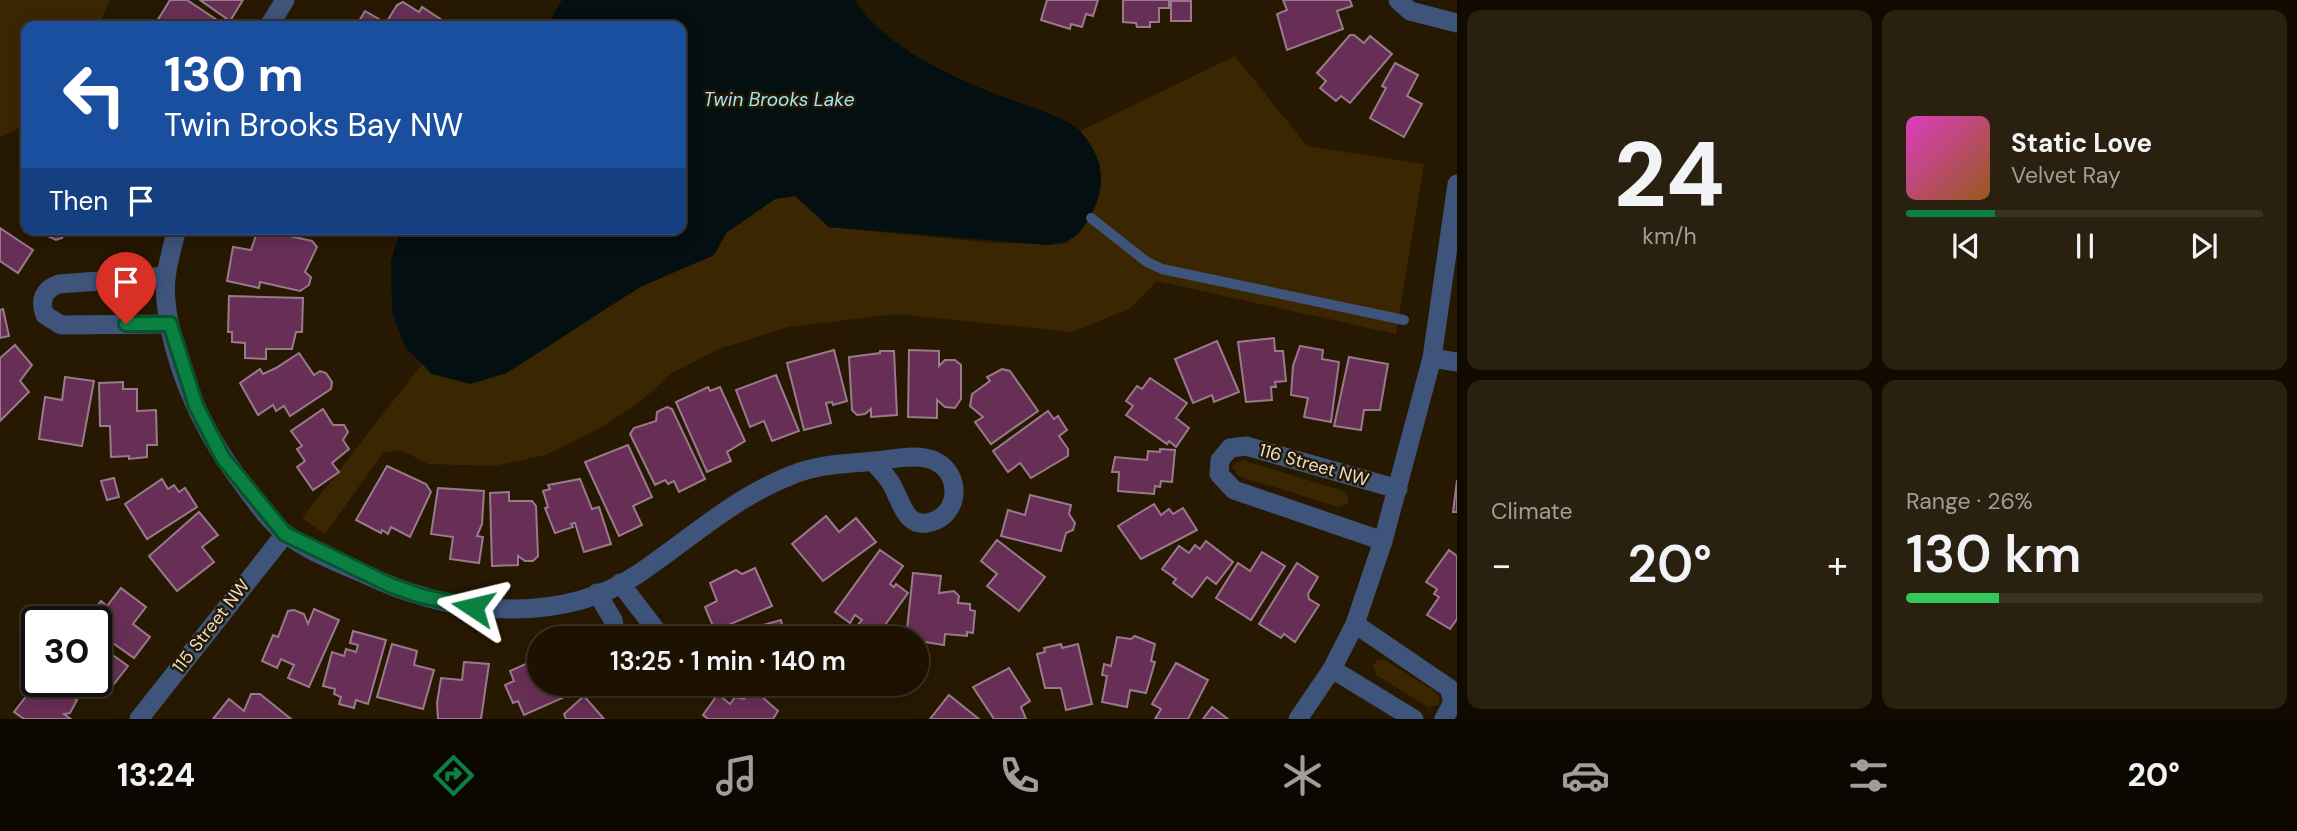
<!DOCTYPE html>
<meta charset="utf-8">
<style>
:root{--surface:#1d1201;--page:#2a2010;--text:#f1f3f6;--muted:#a09e99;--line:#3b3223;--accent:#0b8043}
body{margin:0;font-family:"DM Sans",sans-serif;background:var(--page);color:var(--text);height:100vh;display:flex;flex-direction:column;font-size:26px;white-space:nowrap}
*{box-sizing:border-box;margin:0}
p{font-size:23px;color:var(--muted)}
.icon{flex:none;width:38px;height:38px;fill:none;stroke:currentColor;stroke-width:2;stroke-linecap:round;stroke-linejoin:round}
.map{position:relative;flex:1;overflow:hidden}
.details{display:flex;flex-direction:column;gap:10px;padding:10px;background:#100a01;width:840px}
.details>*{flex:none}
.guide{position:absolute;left:21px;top:21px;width:665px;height:214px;border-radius:14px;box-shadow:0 4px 18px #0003,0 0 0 2px var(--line);background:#1a4fa0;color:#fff;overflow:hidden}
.speed{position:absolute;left:21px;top:606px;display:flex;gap:14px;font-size:35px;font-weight:700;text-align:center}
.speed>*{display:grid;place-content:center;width:91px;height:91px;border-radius:50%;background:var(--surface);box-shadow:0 4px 18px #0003,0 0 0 2px var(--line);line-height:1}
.speed .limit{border:4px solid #111;border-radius:10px;background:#fff;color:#111}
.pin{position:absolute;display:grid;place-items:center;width:60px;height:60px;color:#fff;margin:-72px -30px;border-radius:50% 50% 50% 0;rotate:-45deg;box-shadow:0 0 7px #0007}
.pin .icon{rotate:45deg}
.me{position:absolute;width:77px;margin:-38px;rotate:280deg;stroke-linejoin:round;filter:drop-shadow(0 0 5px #0008)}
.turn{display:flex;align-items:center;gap:24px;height:147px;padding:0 28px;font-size:32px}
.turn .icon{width:91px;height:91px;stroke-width:2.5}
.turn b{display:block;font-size:49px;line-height:60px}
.then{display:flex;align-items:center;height:66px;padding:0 28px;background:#0003;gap:14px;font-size:26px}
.big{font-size:52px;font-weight:600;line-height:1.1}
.details .tile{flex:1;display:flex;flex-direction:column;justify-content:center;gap:10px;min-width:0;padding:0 24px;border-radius:14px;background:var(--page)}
.details .dial{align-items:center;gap:0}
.dial b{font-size:91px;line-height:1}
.song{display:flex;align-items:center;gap:21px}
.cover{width:84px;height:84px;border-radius:10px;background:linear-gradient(135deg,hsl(310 70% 55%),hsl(30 70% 35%))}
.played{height:7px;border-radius:4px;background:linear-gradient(90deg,var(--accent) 25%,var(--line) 25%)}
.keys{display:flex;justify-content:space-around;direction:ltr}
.heat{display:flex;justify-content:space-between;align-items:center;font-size:38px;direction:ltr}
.charge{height:10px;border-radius:5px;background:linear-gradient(90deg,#34c759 26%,var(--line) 0)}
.details .tiles{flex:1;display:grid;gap:10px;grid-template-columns:repeat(2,1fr)}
.trip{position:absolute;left:527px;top:626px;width:402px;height:70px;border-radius:35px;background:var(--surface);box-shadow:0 4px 18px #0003,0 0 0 2px var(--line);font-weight:600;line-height:70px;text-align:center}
.tabs{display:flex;height:112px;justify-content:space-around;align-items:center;background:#0c0700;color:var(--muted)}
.tabs .icon{width:49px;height:49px}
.tabs .current{color:var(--accent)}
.tabs b{font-size:32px;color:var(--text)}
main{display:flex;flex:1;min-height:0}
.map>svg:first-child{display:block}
.green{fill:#3b2602}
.water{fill:#040f12}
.building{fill:#682f56;stroke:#987a8c;stroke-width:2}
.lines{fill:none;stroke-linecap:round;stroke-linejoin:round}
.service{stroke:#3f547b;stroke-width:10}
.minor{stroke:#3f547b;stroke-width:19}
.tertiary{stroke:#3f547b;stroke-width:19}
.route-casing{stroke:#07532c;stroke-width:18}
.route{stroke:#0b8043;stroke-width:12}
.labels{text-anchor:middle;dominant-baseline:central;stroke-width:5;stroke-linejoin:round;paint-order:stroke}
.street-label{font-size:18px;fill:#e9ded0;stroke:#271801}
.water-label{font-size:19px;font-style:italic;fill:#9ee6fa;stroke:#271801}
</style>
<main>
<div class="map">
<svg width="1457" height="719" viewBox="0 0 1457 719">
<rect width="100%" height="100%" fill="#271801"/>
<g class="green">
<path d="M0,0h110l-12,26h-72v99l-26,12z"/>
<path d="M1235,56l72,90 117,18 -28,170 -239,-53 -28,28 -58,23 -175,-18 -107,13 -70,22 -47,24 -31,28 -39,26 -56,28 -53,11 -65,-2 -27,-14 -18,3 -58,81 -23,-16 120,-154 10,10 143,-47 65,-40 74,-32 12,-22 49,-34 20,-3 34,31 163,16 75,1 33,-80 -20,-33z"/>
<path d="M1242,460l101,31 5,5v7l-9,4 -101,-31 -6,-10z"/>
<path d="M1378,660h7l51,32 4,6 -2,7 -10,2 -52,-32 -3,-10z"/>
</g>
<path class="water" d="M562,0h292c33,49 101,79 155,99 18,7 59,19 72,33 23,26 26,53 10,83 -11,21 -20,28 -44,30l-218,-18 -34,-31 -20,3 -49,34 -12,22 -74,32 -133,86 -37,11 -38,-10 -27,-27 -13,-35 -1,-51 10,-32h280v-203h-134z"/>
<g class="building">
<path d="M170,0h17l39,26h-72z"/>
<path d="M200,0h43l-13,21z"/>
<path d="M1047,0h51l-5,16 -7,-2 -4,13 -11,-3 -1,5 -29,-9z"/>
<path d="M1123,0h46v8h-10v14h-9v5h-13l-1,-4 -13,-1z"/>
<path d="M1283,0h67l2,6 -15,5 6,18 -56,21 -10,-36 10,-4z"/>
<rect x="1171" y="1" width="20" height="20"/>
<path d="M403,2l16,10 3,-5 29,19h-95l9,-15 21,12 11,-18z"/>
<path d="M1350,35h4l10,8 6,-7 22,18 -42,49 -9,-7 -5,5 -16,-13 6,-7 -9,-8z"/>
<path d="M1395,63l23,12 -11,21 15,8 -18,33 -34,-19 16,-30 -4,-2z"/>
<path d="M0,228l33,22 -15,23 -18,-12z"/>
<path d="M33,229h32l1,1 -4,8 -6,2z"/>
<path d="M258,229l54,12 5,6 -12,25 6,5 -2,8 -9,6 -40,-9 -1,6 -32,-7 6,-34 18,3z"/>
<path d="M229,296l74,2 -1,34h-6l-4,17h-26v10l-21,-1v-15l-13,-1v-10h-4z"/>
<path d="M3,309l6,27 -9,2v-28z"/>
<path d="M1274,338l1,13h8l3,30 -11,1 1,5h-5l1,13 -26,2 -8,-60z"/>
<path d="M1217,341l22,51 -25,10 -2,-7 -19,8 -18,-44z"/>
<path d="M15,345l17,20 -12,16 9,11 -29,29v-63z"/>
<path d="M1300,346l23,4 -1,9 17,3 -8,60 -27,-5 4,-19 -17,-3 2,-29z"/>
<path d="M834,350l13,51 -14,4 -1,-3 -6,1 5,20 -27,7 -17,-67z"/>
<path d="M909,350l30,1v15l6,-6h10l6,5v34l-6,9 -10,-1 -8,-7v18l-29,-1z"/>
<path d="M880,351h14l3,64 -26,2v-8l-6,5 -8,1 -5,-5 -3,-53 31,-4z"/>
<path d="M299,353l15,22 6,-4 6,2 6,9 -1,7 -41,27 -6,-10 -8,5 -3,-6 -15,10 -18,-32 20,-14 3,5 13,-6z"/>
<path d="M1349,357l39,7 -8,46h-16l-3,20 -27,-4z"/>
<path d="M1002,369l8,2 28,40 -47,33 -16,-22 8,-5 -13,-11 2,-12 18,-13 -3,-4z"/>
<path d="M776,375l23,56 -27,10 -8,-20 -14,6 -14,-37z"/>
<path d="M65,377l29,4 -12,65 -43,-7 6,-42 17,3z"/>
<path d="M1150,378l37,25 -11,15 13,10 -13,19 -7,-6 -2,3 -41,-29 7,-9 -7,-5 11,-15 5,3z"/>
<path d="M123,382v7h14v22l19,-1 1,35h-10v12l-18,2v-3l-18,1 -1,-31h-10l-1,-43z"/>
<path d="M708,387l2,4 10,-4 25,54 -18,11 4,9 -24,11 -31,-70z"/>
<path d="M667,407l5,2 33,70 -26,13 -5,-11 -6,3 -3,-4 -10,5 -25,-51 4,-6 22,-7 1,-9z"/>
<path d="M323,409l10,16h11l4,7 -5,8 6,9 -17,14 7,9 -26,18 -16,-23 8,-6 -8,-12 5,-3 -11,-15z"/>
<path d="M1048,411l6,8 4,-3 9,14 -8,6 9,13v7l-37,22 -11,-15 -12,9 -15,-21z"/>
<path d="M628,445l24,52 -19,9 9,19 -23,11 -34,-74z"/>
<path d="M1160,449l15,1 -3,32 -11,-1 -1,6 -5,-1 -1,8 -36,-3 1,-19h-7l3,-15 32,3 1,-9 12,1z"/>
<path d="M387,466l39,18 5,8 -21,45 -19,-10 -3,7 -6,-4 -1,3 -25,-13z"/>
<path d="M114,478l5,19 -12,3 -6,-19z"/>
<path d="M162,479l6,10 6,-4 5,7 6,-4 12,19 -50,32 -22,-35z"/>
<path d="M580,479l12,30 7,-2 12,37 -27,8 -9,-29 -4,1 2,3 -18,6 -10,-25 3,-1 -5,-16 7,-2 -2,-4z"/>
<path d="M1457,480v32h-4z"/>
<path d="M438,488l46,3 -2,33 -5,12 6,1 -4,26 -29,-4 3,-22 -22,-3z"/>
<path d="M509,492v9h23l4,5 2,50 -5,5h-8l-7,-5v9l-26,1 -2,-73z"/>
<path d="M1030,495l41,10 -2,9 6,9 -2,7 -7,3 -5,18 -60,-15 7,-26 17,5z"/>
<path d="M1154,504l7,11 8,-6 4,5 10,-6 14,22 -56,29 -23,-33z"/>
<path d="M199,512l19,23 -16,12 12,15 -37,29 -28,-35z"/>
<path d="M826,516l13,16 17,-14 20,24 -53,39 -31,-37z"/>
<path d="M997,540l48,37 -26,34 -32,-25 10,-12 -16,-13z"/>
<path d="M1206,541l27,21 -17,22 -9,-7 -15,20 -19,-14 3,-4 -14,-10 17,-23 10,7 6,-8 5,4z"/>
<path d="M880,550l23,16 -13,18 4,3 2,-3 12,9 -28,39 -5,-3 -6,7 -13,-9 6,-7 -7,-5 -5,8 -15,-11z"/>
<path d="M1449,550l8,6v63l-7,10 -23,-14 12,-18 -5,-3 3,-5 -11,-7z"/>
<path d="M1262,552l23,14 -34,54 -35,-22 22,-35 12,8z"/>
<path d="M1297,563l21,14 -10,17 1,5 10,6 -24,37 -11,-8 -3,4 -22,-14z"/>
<path d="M755,568l17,38 -57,25 -10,-24 12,-6 -7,-18 26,-13 6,4z"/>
<path d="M913,573l28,3 -2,17 15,-2 5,5 -1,7 12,1v6l5,1 -2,22 -6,-1v4l-22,-2 -1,11 -38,-6z"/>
<path d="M121,588l25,19 -13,17 17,13 -16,21 -38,-27v-10h-10l15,-20 6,5z"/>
<path d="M314,609l25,11 -30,67 -21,-9 6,-13 -13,-6 -4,9 -15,-7 11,-26 5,2 10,-26 6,-1 10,4 4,10z"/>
<path d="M781,620l5,19h-67v-2z"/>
<path d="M353,631l33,9 -18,64 -12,-4 -2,8 -15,-4 2,-7 -7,-3 1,-5 -12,-3 9,-34 12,4 2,-7 10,3 2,-7 -8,-2z"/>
<path d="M1135,636l20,8 -4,17 4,1 -9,31 -16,-3 -3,17 -25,-5 5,-26 -5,-1 2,-11 7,2 6,-29 14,2z"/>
<path d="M96,643l32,23 -18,23 -14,-11z"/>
<path d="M392,644l25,7 -3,14 20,5 -11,39 -46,-12z"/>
<path d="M1061,644l1,4 16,-4 14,60 -26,6 -5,-22h-16l-8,-34 8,-2 -1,-4z"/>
<path d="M539,658v26h45l1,4 -61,27 -6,-14 -5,2 -8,-18 9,-4 -4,-10z"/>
<path d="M464,662l25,2 -8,55h-43l-1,-16 4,-25 21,2z"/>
<path d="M1176,663l32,17 -20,39h-33l6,-10 -9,-5z"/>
<path d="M1009,668l21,33 -9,6 5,12h-32l-21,-32z"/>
<path d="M38,681h14l25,19 -7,13 -6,1 7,5h-47l-10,-7z"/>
<path d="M62,681h22l-8,11z"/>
<path d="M752,688l26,23 -5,8h-65l-5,-4 15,-21 12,10 5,-7 9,2z"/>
<path d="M251,694h9l31,25h-78l16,-20 15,12z"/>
<path d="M949,695l30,24h-49z"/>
<path d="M584,696l20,23h-38l-2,-5z"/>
<path d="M1212,707l16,12h-25z"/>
</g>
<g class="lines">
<path class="service" d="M1091,218l56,44 15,7 242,51"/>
<g class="minor">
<path d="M1398,0l12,11 47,12"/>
<path d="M269,26l16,-26"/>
<path d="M177,229c-6,23 -14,48 -11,72 6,61 34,125 70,174 15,20 31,45 51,60 27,20 63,32 93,46 79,34 183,43 258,-7 51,-34 96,-77 154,-99 27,-11 54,-11 83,-14 20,-2 42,-8 60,0 27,13 25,53 -4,61 -25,8 -30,-21 -39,-37 -5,-9 -13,-16 -19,-24"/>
<path d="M166,276l-107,8c-15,5 -20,16 -14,31l16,10 109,-1"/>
<path d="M1432,358l25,4"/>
<path d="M1383,541l-149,-51 -15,-16 1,-14 10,-12 16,-2 152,43"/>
<path d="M620,583l43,56"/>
<path d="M597,593l16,27 4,19"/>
<path d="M1355,624l94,64 4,14 -9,17"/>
<path d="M1332,669l82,50"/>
<path d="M139,719l146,-185"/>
</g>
<path class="tertiary" d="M1298,719l34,-50 23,-45 28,-83 49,-183 25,-174"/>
</g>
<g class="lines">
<defs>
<path id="route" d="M126,324h44l26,82 27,52 62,76 105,51 31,11 52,11"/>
</defs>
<use href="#route" class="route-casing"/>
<use href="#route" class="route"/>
</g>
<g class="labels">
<g class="street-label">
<text transform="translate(1314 465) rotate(16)">116 Street NW</text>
<text transform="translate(211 626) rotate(-52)">115 Street NW</text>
</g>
<g class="water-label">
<text x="779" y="99">Twin Brooks Lake</text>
</g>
</g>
</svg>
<div class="speed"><div class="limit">30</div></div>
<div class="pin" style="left:126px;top:324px;background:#d93025"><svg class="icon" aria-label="arrive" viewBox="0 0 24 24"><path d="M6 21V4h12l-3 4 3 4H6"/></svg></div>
<svg class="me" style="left:473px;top:607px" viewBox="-20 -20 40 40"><path d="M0-17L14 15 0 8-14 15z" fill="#0b8043" stroke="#fff" stroke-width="4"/></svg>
<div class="trip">13:25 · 1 min · 140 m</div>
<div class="guide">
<div class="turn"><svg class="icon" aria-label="left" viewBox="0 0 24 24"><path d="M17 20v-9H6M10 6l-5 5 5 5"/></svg><div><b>130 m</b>Twin Brooks Bay NW</div></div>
<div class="then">Then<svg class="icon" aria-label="arrive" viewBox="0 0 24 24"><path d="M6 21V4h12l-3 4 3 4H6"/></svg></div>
</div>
</div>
<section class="details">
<div class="tiles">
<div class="tile dial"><b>24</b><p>km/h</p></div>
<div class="tile">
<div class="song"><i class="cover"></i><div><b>Static Love</b><p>Velvet Ray</p></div></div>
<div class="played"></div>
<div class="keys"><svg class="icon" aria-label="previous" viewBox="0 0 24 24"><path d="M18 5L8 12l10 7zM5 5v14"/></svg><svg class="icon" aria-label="pause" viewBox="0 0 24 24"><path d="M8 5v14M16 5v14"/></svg><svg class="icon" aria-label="next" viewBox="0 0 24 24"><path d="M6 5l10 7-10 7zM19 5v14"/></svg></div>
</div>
<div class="tile"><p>Climate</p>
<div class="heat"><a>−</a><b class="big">20°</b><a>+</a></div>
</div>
<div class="tile"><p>Range · 26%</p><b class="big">130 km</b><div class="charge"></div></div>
</div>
</section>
</main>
<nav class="tabs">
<b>13:24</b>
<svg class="icon current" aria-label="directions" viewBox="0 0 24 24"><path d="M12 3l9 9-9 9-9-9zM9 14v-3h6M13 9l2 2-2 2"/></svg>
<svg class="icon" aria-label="music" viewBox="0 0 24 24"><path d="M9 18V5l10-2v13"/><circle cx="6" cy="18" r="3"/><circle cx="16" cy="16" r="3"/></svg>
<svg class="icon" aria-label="phone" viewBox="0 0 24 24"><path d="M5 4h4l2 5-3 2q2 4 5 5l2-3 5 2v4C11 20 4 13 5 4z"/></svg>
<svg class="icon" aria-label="climate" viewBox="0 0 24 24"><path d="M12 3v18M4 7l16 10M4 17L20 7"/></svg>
<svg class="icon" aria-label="car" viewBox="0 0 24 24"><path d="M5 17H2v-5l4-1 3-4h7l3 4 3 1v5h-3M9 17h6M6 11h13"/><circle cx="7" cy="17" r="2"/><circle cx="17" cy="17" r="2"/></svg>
<svg class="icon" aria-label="filters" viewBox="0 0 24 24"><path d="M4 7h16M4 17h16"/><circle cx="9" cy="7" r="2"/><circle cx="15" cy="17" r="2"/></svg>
<b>20°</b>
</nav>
